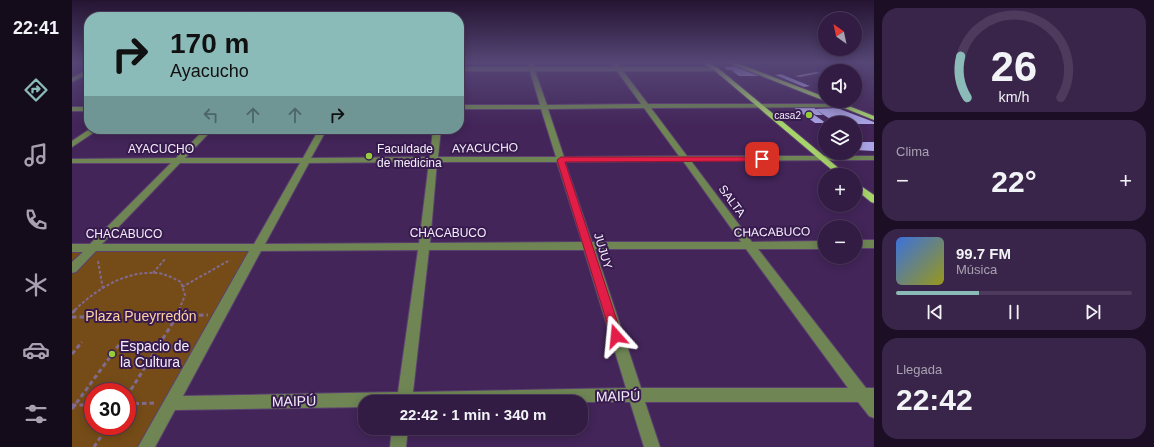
<!DOCTYPE html>
<html lang="es">
<meta charset="utf-8">
<style>
:root{--surface:#321c43;--page:#3a254a;--text:#f1f3f6;--muted:#a8a1b2;--line:#4d3a5c;--accent:#8bbbb9}
body{margin:0;font-family:Arial,sans-serif;background:var(--page);color:var(--text);height:100vh;display:flex;flex-direction:column;font-size:15px;white-space:nowrap}
*{box-sizing:border-box;margin:0}
p{font-size:13px;color:var(--muted)}
.icon{flex:none;width:22px;height:22px;fill:none;stroke:currentColor;stroke-width:2;stroke-linecap:round;stroke-linejoin:round}
.map{position:relative;flex:1;overflow:hidden}
.panel{display:flex;flex-direction:column;gap:8px;padding:8px;background:#1c0f25;width:280px}
.panel>*{flex:none}
.guide{position:absolute;left:12px;top:12px;width:380px;height:122px;border-radius:16px;box-shadow:0 2px 10px #0003,0 0 0 1px var(--line);background:#8bbbb9;color:#111;overflow:hidden}
.needle{width:26px;rotate:327deg}
.tools{position:absolute;left:746px;top:12px;display:grid;gap:8px}
.tools a{display:grid;place-items:center;width:44px;height:44px;border-radius:50%;background:var(--surface);box-shadow:0 2px 10px #0003,0 0 0 1px var(--line);font-size:20px}
.speed{position:absolute;left:12px;top:383px;display:flex;gap:8px;font-size:20px;font-weight:700;text-align:center}
.speed>*{display:grid;place-content:center;width:52px;height:52px;border-radius:50%;background:var(--surface);box-shadow:0 2px 10px #0003,0 0 0 1px var(--line);line-height:1}
.speed .limit{border:6px solid #d22;background:#fff;color:#111}
.pin{position:absolute;display:grid;place-items:center;width:34px;height:34px;color:#fff;margin:-17px;border-radius:8px;box-shadow:0 2px 6px #0006}
.me{position:absolute;width:44px;margin:-22px;rotate:342deg;stroke-linejoin:round;filter:drop-shadow(0 0 3px #0008)}
.turn{display:flex;align-items:center;gap:14px;height:84px;padding:0 20px;font-size:18px}
.turn .icon{width:52px;height:52px;stroke-width:2.5}
.turn b{display:block;font-size:28px;line-height:34px}
.lanes{display:flex;align-items:center;height:38px;padding:0 20px;background:#0003;justify-content:center;gap:20px;direction:ltr}
.lanes .off{opacity:.35}
.big{font-size:30px;font-weight:800;line-height:1.1}
.panel .card{flex:1;display:flex;flex-direction:column;justify-content:center;gap:6px;min-width:0;padding:0 14px;border-radius:16px;background:var(--page)}
.panel .dial{align-items:center;gap:0}
.dial svg{height:104px;overflow:visible;fill:none;stroke:var(--line);stroke-width:7;stroke-linecap:round;text-anchor:middle}
.dial text{fill:var(--text);stroke:none}
.song{display:flex;align-items:center;gap:12px}
.cover{width:48px;height:48px;border-radius:6px;background:linear-gradient(135deg,hsl(220 70% 55%),hsl(60 70% 35%))}
.played{height:4px;border-radius:2px;background:linear-gradient(90deg,var(--accent) 35%,var(--line) 35%)}
.keys{display:flex;justify-content:space-around;direction:ltr}
.heat{display:flex;justify-content:space-between;align-items:center;font-size:22px;direction:ltr}
.trip{position:absolute;left:286px;top:395px;width:230px;height:40px;border-radius:16px;background:var(--surface);box-shadow:0 2px 10px #0003,0 0 0 1px var(--line);font-weight:800;line-height:40px;text-align:center}
main{display:flex;flex:1;min-height:0}
.menu{display:flex;flex-direction:column;width:72px;justify-content:space-around;align-items:center;background:#140b1b;color:var(--muted)}
.menu .icon{width:28px;height:28px}
.menu .on{color:var(--accent)}
.menu b{font-size:18px;color:var(--text)}
.map>svg:first-child{display:block}
.green{fill:#754c17;fill-rule:evenodd}
.building{fill:#aba5e6}
.lines{fill:none;stroke-linecap:round;stroke-linejoin:round}
.minor-casing{stroke:#5c4170;stroke-width:2}
.major-casing{stroke:#5c4170;stroke-width:2}
.path-far1{stroke:#816b91;stroke-width:2;stroke-dasharray:3 2;stroke-linecap:butt}
.path{stroke:#816b91;stroke-width:3;stroke-dasharray:4.5 3;stroke-linecap:butt}
.minor{fill:#6f8554;fill-rule:evenodd}
.major{fill:#a7d46a;fill-rule:evenodd}
.route{fill:#e11d48;stroke:#92132f}
.poi-dot{fill:#95cc3b;stroke:#381b4e;stroke-width:1.5}
.labels{text-anchor:middle;dominant-baseline:central;stroke-width:4;stroke-linejoin:round;paint-order:stroke}
.far-poi-label{font-size:10px;fill:#f4eefb;stroke:#381b4e;text-anchor:end}
.street-label{font-size:12px;fill:#f4eefb;stroke:#381b4e}
.poi-label{font-size:12px;fill:#f4eefb;stroke:#381b4e;text-anchor:start}
.near-park-label{font-size:14px;fill:#fed2a2;stroke:#381b4e}
.near-poi-label{font-size:14px;fill:#f4eefb;stroke:#381b4e;text-anchor:start}
.near-street-label{font-size:14px;fill:#f4eefb;stroke:#381b4e}
</style>
<main>
<nav class="menu">
<b>22:41</b>
<svg class="icon on" aria-label="directions" viewBox="0 0 24 24"><path d="M12 3l9 9-9 9-9-9zM9 14v-3h6M13 9l2 2-2 2"/></svg>
<svg class="icon" aria-label="music" viewBox="0 0 24 24"><path d="M9 18V5l10-2v13"/><circle cx="6" cy="18" r="3"/><circle cx="16" cy="16" r="3"/></svg>
<svg class="icon" aria-label="phone" viewBox="0 0 24 24"><path d="M5 4h4l2 5-3 2q2 4 5 5l2-3 5 2v4C11 20 4 13 5 4z"/></svg>
<svg class="icon" aria-label="climate" viewBox="0 0 24 24"><path d="M12 3v18M4 7l16 10M4 17L20 7"/></svg>
<svg class="icon" aria-label="car" viewBox="0 0 24 24"><path d="M5 17H2v-5l4-1 3-4h7l3 4 3 1v5h-3M9 17h6M6 11h13"/><circle cx="7" cy="17" r="2"/><circle cx="17" cy="17" r="2"/></svg>
<svg class="icon" aria-label="filters" viewBox="0 0 24 24"><path d="M4 7h16M4 17h16"/><circle cx="9" cy="7" r="2"/><circle cx="15" cy="17" r="2"/></svg>
</nav>
<div class="map">
<svg width="802" height="447" viewBox="0 0 802 447">
<rect width="100%" height="100%" fill="#432559"/>
<path class="green" d="M186,246l-112,201h-74v-200zM21,392h34v34h-34z"/>
<g class="building">
<path d="M665,66l17,7 5,3h-20l-7,-5 2,-1h-6l-4,-3z"/>
<path d="M744,72l4,1 -20,4 -5,-1z"/>
<path d="M709,74l29,12 -6,1 -29,-12z"/>
<path d="M721,107h20l10,8h-7l-9,-5 19,13h-11z"/>
<path d="M765,108l37,14v2h-19v-1l-22,-2 -18,-12z"/>
<path d="M783,138l7,4h12v9l-19,-1z"/>
</g>
<g class="lines">
<defs>
<g id="minor">
<path d="M456,63h4l2,4h80l-3,-4h6l3,4h96l3,2 -3,2h-93l25,33h193l1,1 -3,2 -188,1 36,48h187v4l-183,1 61,81 73,-1v8h-67l108,139h8v30l-5,-2 -11,-14h-213l15,45h-16l-14,-45h-265v5l-190,3 -20,37h-17l111,-196h-153l-20,21 -4,1v-11l11,-10h-11v-8h18l81,-81h-99v-4l104,-1 29,-29h8l-28,29h118l16,-29h8l-16,29 119,-1 3,-28h8l-3,28h118l-15,-48h-82v-4h81l-10,-34h-71v-4h70zM463,71h82l24,33 -94,1zM572,108l35,48 -115,1 -16,-48zM611,161l58,81h-149l-27,-80zM357,162l-10,81 -154,1 44,-81zM365,162h120l25,80 -152,1zM108,163h120l-46,81h-152zM523,249h151l102,139h-207zM346,250l-20,142 -215,4 78,-145zM357,250h155l42,138 -213,4z"/>
<path d="M17,69v4l-17,9v-4z"/>
<rect x="0" y="107" width="17" height="4"/>
<path d="M18,129h9l-27,18v-6z"/>
<rect x="783" y="240" width="19" height="8"/>
<path d="M320,428h16l-2,19h-16z"/>
</g>
<g id="major">
<path d="M630,63h6l10,5 129,107h-9l-124,-105z"/>
<path d="M659,63h6l88,34v4l-94,-37z"/>
<path d="M755,101h9l38,15v4z"/>
<path d="M783,182l19,13v8l-3,-1 -16,-13z"/>
</g>
</defs>
<use href="#minor" class="minor-casing"/>
<use href="#major" class="major-casing"/>
<g class="path-far1">
<path d="M26,261l5,28"/>
<path d="M81,273l12,-14"/>
<path d="M110,287l48,-27"/>
<path d="M3,310c20,-20 50,-39 80,-37 9,0 18,5 26,9l4,13 -6,15"/>
</g>
<g class="path">
<path d="M0,313l4,-4"/>
<path d="M67,316l69,-1"/>
<path d="M0,317h30"/>
<path d="M0,354l10,-12"/>
<path d="M55,396l50,-80 3,-7"/>
<path d="M55,404l30,-1"/>
<path d="M0,405h21"/>
<path d="M0,409l49,-67"/>
<path d="M22,447l14,-21"/>
</g>
<use href="#minor" class="minor"/>
<use href="#major" class="major"/>
</g>
<linearGradient id="sky" x2="0" y2="1"><stop stop-color="#251431"/><stop offset="0.5" stop-color="#554676"/><stop offset="1" stop-color="#554676" stop-opacity="0"/></linearGradient>
<rect width="802" height="125" fill="url(#sky)"/>
<path class="route" d="M489,157h201l4,2 -4,2 -197,1 57,174 -1,3 -5,2 -4,-2 -1,-3 -54,-176z"/>
<g class="poi-dot">
<circle cx="737" cy="115" r="4"/>
<circle cx="297" cy="156" r="4"/>
<circle cx="40" cy="354" r="4"/>
</g>
<g class="labels">
<g class="far-poi-label">
<text x="729" y="115">casa2</text>
</g>
<g class="street-label">
<text transform="translate(413 148) rotate(-1)">AYACUCHO</text>
<text x="89" y="149">AYACUCHO</text>
<text transform="translate(660 201) rotate(54)">SALTA</text>
<text transform="translate(700 232) rotate(-1)">CHACABUCO</text>
<text x="376" y="233">CHACABUCO</text>
<text x="52" y="234">CHACABUCO</text>
<text transform="translate(531 251) rotate(73)">JUJUY</text>
</g>
<g class="poi-label">
<text x="305" y="149">Faculdade<tspan x="305" dy="14">de medicina</tspan></text>
</g>
<g class="near-park-label">
<text x="69" y="316">Plaza Pueyrredón</text>
</g>
<g class="near-poi-label">
<text x="48" y="346">Espacio de<tspan x="48" dy="16">la Cultura</tspan></text>
</g>
<g class="near-street-label">
<text transform="translate(546 396) rotate(-1)">MAIPÚ</text>
<text transform="translate(222 401) rotate(-1)">MAIPÚ</text>
</g>
</g>
</svg>
<div class="tools">
<a><svg class="needle" viewBox="-14 -14 28 28"><path d="M0-13l5 13h-10z" fill="#e53935"/><path d="M0 13l5-13h-10z" fill="#a8a1b2"/></svg></a>
<a><svg class="icon" aria-label="sound" viewBox="0 0 24 24"><path d="M4 9h4l5-4v14l-5-4H4zM17 9q2 3 0 6"/></svg></a>
<a><svg class="icon" aria-label="layers" viewBox="0 0 24 24"><path d="M12 4l9 5-9 5-9-5zM3 14l9 5 9-5"/></svg></a>
<a>+</a>
<a>−</a>
</div>
<div class="speed"><div class="limit">30</div></div>
<div class="pin" style="left:690px;top:159px;background:#d93025"><svg class="icon" aria-label="arrive" viewBox="0 0 24 24"><path d="M6 21V4h12l-3 4 3 4H6"/></svg></div>
<svg class="me" style="left:544px;top:336px" viewBox="-20 -20 40 40"><path d="M0-17L14 15 0 8-14 15z" fill="#e11d48" stroke="#fff" stroke-width="4"/></svg>
<div class="trip">22:42 · 1 min · 340 m</div>
<div class="guide">
<div class="turn"><svg class="icon" aria-label="right" viewBox="0 0 24 24"><path d="M7 20v-9h11M14 6l5 5-5 5"/></svg><div><b>170 m</b>Ayacucho</div></div>
<div class="lanes"><svg class="icon off" aria-label="left" viewBox="0 0 24 24"><path d="M17 20v-9H6M10 6l-5 5 5 5"/></svg><svg class="icon off" aria-label="ahead" viewBox="0 0 24 24"><path d="M12 20V5M6 11l6-6 6 6"/></svg><svg class="icon off" aria-label="ahead" viewBox="0 0 24 24"><path d="M12 20V5M6 11l6-6 6 6"/></svg><svg class="icon" aria-label="right" viewBox="0 0 24 24"><path d="M7 20v-9h11M14 6l5 5-5 5"/></svg></div>
</div>
</div>
<section class="panel">
<div class="card dial"><svg viewBox="0 0 100 80">
<path d="M14 69A42 42 0 1 1 86 69"/>
<path d="M14 69A42 42 0 0 1 9 37" stroke="#8bbbb9"/>
<text x="50" y="56" font-size="32" font-weight="700">26</text>
<text x="50" y="72" font-size="11">km/h</text>
</svg></div>
<div class="card"><p>Clima</p>
<div class="heat"><a>−</a><b class="big">22°</b><a>+</a></div>
</div>
<div class="card">
<div class="song"><i class="cover"></i><div><b>99.7 FM</b><p>Música</p></div></div>
<div class="played"></div>
<div class="keys"><svg class="icon" aria-label="previous" viewBox="0 0 24 24"><path d="M18 5L8 12l10 7zM5 5v14"/></svg><svg class="icon" aria-label="pause" viewBox="0 0 24 24"><path d="M8 5v14M16 5v14"/></svg><svg class="icon" aria-label="next" viewBox="0 0 24 24"><path d="M6 5l10 7-10 7zM19 5v14"/></svg></div>
</div>
<div class="card"><p>Llegada</p><b class="big">22:42</b></div>
</section>
</main>
